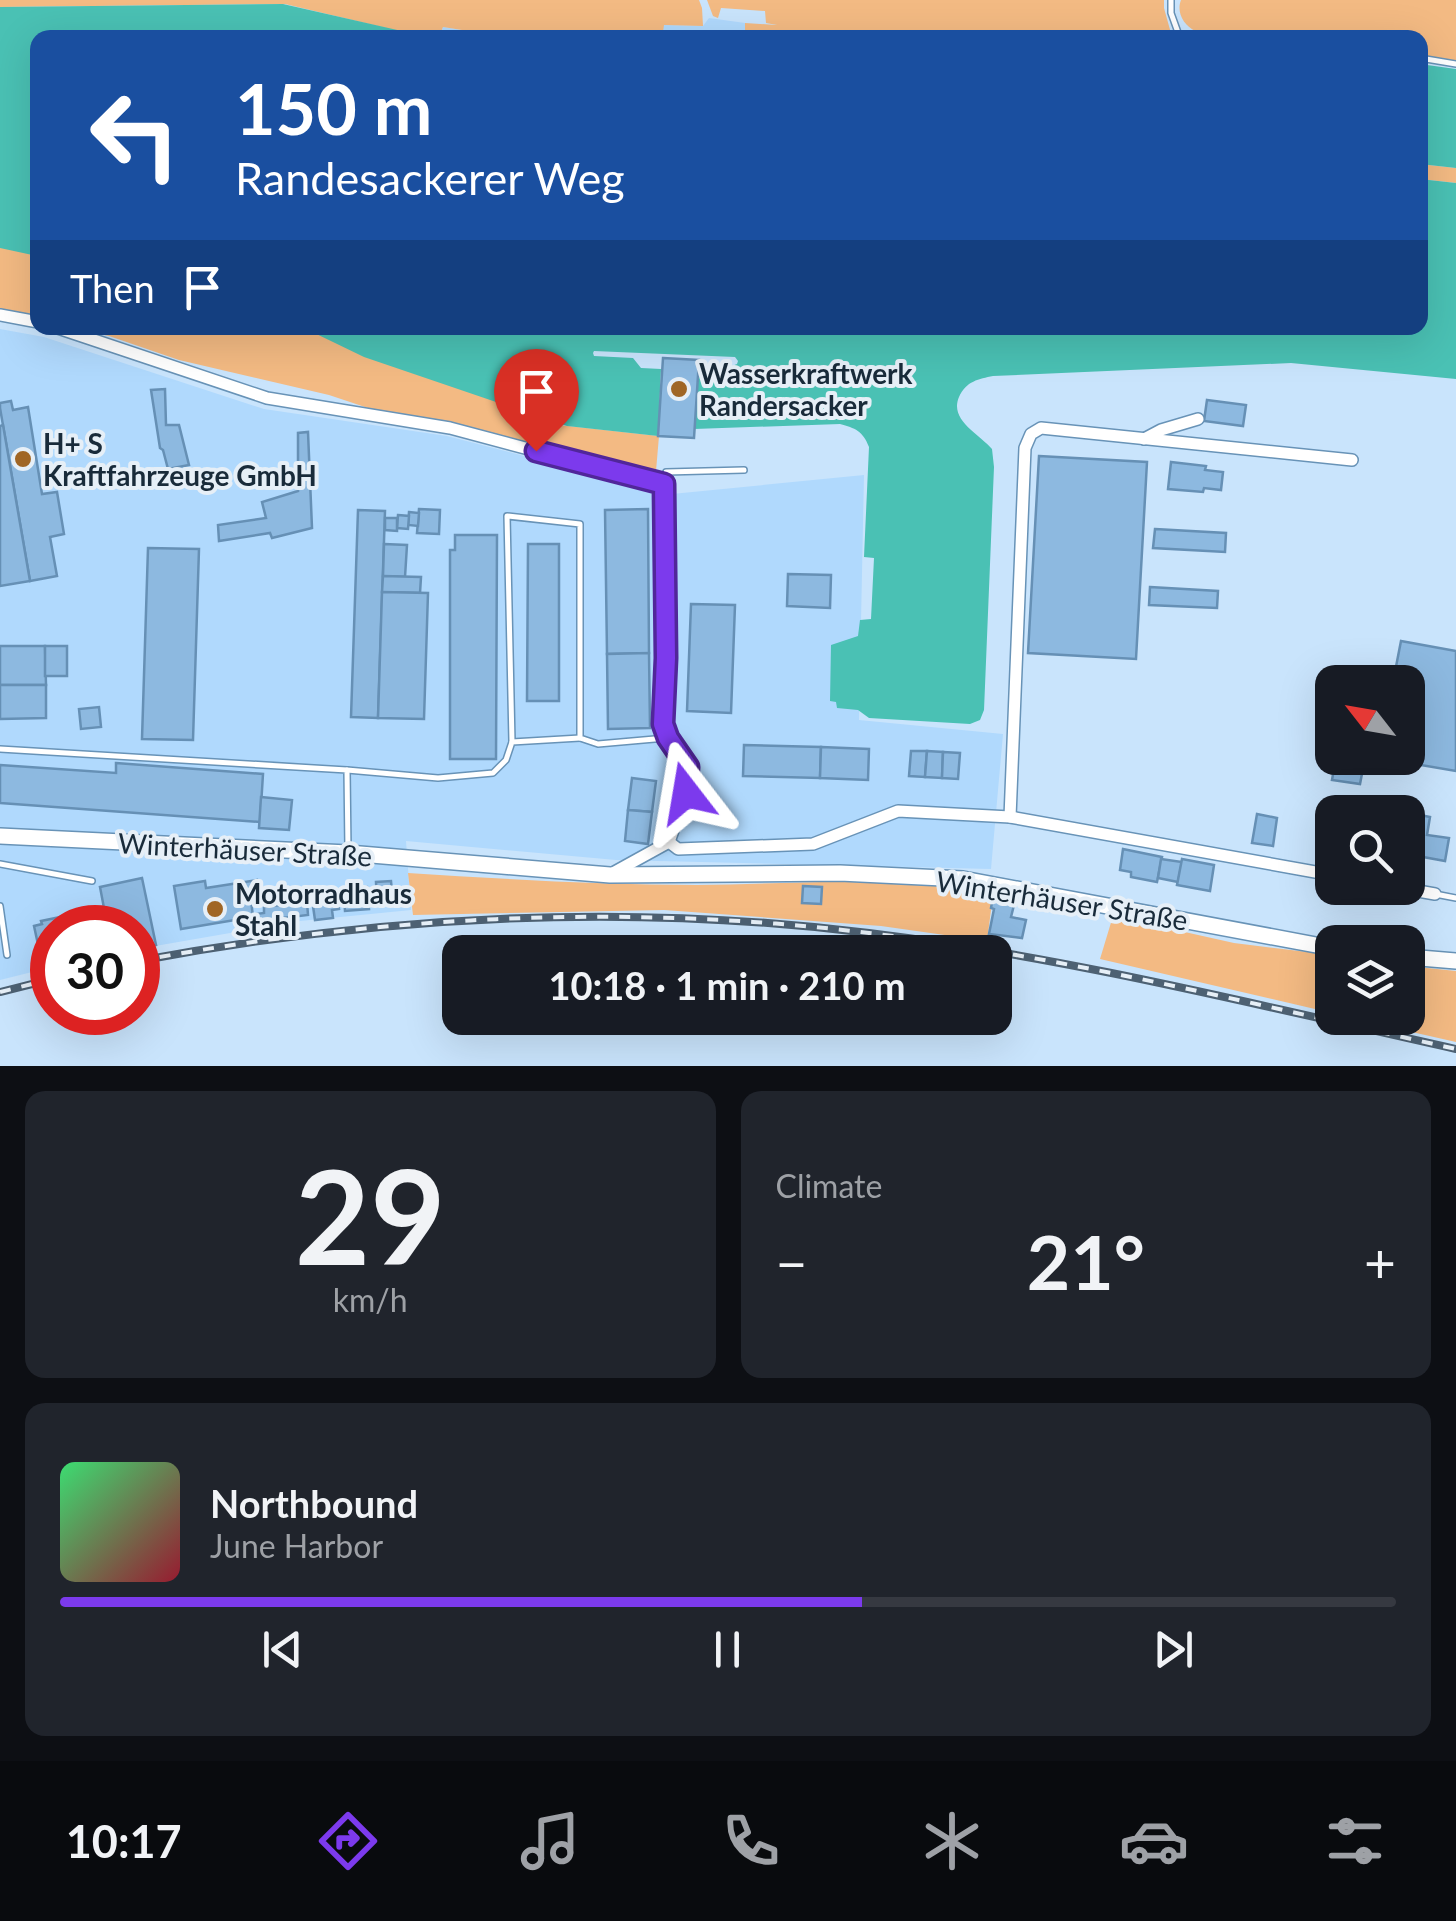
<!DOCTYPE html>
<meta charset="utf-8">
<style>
:root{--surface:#171b24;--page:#20242c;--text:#f1f3f6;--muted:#9ea1a6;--line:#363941;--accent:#7c3aed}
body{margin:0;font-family:Lato,sans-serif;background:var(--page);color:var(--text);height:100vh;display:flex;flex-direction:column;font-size:38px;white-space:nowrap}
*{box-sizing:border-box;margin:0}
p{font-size:32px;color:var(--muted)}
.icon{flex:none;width:55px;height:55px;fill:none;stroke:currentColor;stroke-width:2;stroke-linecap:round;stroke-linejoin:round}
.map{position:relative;height:1066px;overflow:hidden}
.drawer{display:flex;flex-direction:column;gap:25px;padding:25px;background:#0d0f14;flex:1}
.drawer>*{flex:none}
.guide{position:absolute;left:30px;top:30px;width:1398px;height:305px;border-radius:20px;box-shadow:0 10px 40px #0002;background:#1a4fa0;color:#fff;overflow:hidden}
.needle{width:65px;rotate:301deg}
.buttons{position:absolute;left:1315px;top:665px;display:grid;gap:20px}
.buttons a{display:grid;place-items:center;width:110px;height:110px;border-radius:20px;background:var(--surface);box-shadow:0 10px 40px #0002;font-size:50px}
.speed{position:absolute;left:30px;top:905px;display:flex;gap:20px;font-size:50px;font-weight:700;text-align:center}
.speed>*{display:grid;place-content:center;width:130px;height:130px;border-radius:50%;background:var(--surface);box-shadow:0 10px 40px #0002;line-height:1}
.speed .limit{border:15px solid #d22;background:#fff;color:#111}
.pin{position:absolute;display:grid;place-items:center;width:85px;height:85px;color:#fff;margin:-102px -42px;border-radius:50% 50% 50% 0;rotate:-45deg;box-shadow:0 0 10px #0007}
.pin .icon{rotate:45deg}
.me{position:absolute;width:110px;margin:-55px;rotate:346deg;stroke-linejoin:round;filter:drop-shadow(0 0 8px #0008)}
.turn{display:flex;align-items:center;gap:35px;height:210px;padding:0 40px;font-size:45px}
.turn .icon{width:130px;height:130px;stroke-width:2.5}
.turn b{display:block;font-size:70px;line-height:85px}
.then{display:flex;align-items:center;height:95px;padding:0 40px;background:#0003;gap:20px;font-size:38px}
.big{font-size:75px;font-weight:700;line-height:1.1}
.drawer .tile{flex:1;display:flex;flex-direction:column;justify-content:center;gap:15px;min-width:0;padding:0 35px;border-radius:20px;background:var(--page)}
.drawer .dial{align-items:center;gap:0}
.dial b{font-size:130px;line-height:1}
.song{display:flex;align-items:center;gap:30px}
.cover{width:120px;height:120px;border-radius:15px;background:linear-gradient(135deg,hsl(140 70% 55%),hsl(350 70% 35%))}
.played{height:10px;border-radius:5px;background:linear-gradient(90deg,var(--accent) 60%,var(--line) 60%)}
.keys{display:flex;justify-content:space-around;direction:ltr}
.heat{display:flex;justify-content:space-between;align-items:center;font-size:55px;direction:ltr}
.drawer .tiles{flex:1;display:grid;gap:25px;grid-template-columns:1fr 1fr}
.tile:last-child{grid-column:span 2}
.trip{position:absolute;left:442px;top:935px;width:570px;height:100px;border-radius:20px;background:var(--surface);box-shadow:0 10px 40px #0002;font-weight:700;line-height:100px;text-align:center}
.menu{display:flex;height:160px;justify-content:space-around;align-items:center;background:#090b0e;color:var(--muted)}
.menu .icon{width:70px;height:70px}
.menu .selected{color:var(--accent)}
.menu b{font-size:45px;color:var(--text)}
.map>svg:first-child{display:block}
.built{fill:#b0d9fd}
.green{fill:#f3ba83}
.water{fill:#4ac1b4}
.building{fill:#8db9e0;stroke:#6690b5;stroke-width:2.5}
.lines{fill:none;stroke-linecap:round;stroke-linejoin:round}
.lane-casing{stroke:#6893b7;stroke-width:8}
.street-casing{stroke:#6893b7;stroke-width:14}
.secondary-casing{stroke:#6893b7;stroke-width:18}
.lane{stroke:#fff;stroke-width:5}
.street{stroke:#fff;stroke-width:11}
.secondary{stroke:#fff;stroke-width:15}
.rail-casing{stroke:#4d6173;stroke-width:8}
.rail{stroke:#e6eff7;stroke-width:4;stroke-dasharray:11;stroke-linecap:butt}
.route-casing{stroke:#51269a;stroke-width:25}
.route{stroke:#7c3aed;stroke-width:18}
.poi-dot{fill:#a06625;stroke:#e6eff7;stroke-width:4}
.labels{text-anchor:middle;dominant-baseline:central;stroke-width:8;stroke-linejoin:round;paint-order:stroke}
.poi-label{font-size:28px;font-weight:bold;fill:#192b3a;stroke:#e6eff7;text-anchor:start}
.street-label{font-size:28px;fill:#192b3a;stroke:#e6eff7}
</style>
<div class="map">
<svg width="1456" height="1066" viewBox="0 0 1456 1066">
<rect width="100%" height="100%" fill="#c9e4fc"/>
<g class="built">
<path d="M709,18l36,5v14l-83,1 1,-13 40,1z"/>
<path d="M443,27l57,9 8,-5 41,3 8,3 -118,1z"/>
<path d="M0,329l44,8 220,72 183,27 225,58 192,-19 -5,245 144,14 -12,135 -375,-9 -210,-19 5,69 -111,11 -162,28v-21h-86v39l-52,13z"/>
</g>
<g class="green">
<path d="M0,0h699l3,8 1,18 -39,-1 -2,13h-105c-15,-7 -43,-11 -57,-2l-57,-9 -4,10 -11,1 -143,-34 -285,3z"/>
<path d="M707,0h457v8l8,29h-427v-14l32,2 -11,-2 -1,-12 -44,-3 -3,10 -5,-2z"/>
<path d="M1181,0h275v64l-36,-6v-20l-233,-1 8,-6c-11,-6 -19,-18 -14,-31z"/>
<path d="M1420,164l36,4v15l-36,-4z"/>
<path d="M0,240l37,10v70l-37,-9z"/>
<path d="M71,328h251l143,56 94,41 100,11 -3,35 -249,-50 -78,-26 -150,-35 -70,-24z"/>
<path d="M408,873c96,6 192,12 289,12 97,-1 200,-10 296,10l-6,46 -106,-15 -217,-16 -251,5z"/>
<path d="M1113,916l121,27 98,12v58l-232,-54z"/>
<path d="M1408,966l48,5v71l-106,-24h58z"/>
</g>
<g class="water">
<path d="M283,4l145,33 -390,1 -1,218 -37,-8v-241z"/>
<path d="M1420,64l36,5v99l-36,-4z"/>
<path d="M1420,179l36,4v196l-165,-16 -298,13c-14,3 -27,5 -34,21 -10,23 20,37 33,52l2,18 -10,243 -4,10 -10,4 -101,-6 -11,-8 -21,-2 -1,-6 -6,-1 1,-56 27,-9 2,-16 11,-1 3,-61 -10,-1 5,-110c-6,-16 -14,-19 -29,-23l-146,5 4,-59 21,1 18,-7 1,-3 -3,-4 -141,-6 -1,2 1,3 39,2 8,10 20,1 -3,67 -91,-10 -203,-69 -60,-29h1116z"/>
</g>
<g class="building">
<path d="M663,358l36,2 -5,78 -36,-2z"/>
<path d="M165,389l1,36h13l10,40 -21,4 -5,-19 -3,-2 -9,-58z"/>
<path d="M1207,400l39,5 -3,21 -39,-5z"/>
<path d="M11,401l2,9 15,-3 14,87 15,-2 7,42 -14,3 7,39 -27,5 -30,-173v-5z"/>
<path d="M3,425l27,156 -30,5v-160z"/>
<path d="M308,432l4,96 -40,10 -2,-5 -51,8 -1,-16 48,-7 -4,-16 36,-11v-58z"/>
<path d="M1039,456l108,6 -11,197 -108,-6z"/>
<path d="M1171,462l35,4 -1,4 18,2 -2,18 -17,-2 -1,4 -35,-3z"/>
<path d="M419,509l21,1 -1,24 -22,-1z"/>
<path d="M648,509l1,144 -42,1 -2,-144z"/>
<path d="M358,510l27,1 -7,207 -27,-1z"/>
<path d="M409,512l10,1 -1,13 -10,-1z"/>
<path d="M398,515l11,1 -1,13 -11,-1z"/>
<path d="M385,518h12v13l-12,-1z"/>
<path d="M1155,529l71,4 -1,19 -72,-4z"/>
<path d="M455,535h42l-1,224h-46v-209h5z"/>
<path d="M384,544l23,1 -2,32 -22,-1z"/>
<path d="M528,544h31v157h-32z"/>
<path d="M148,548l51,1 -6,191 -51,-1z"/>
<path d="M788,574l43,1 -1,33 -43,-2z"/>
<path d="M383,576l38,1 -1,16 -38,-1z"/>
<path d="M1150,587l68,4 -1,17 -68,-3z"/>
<path d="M382,592l46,1 -4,126 -46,-1z"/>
<path d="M691,604l44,1 -4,108 -44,-2z"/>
<path d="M1401,641l55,10v120l-76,-13h28v-76h-15z"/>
<path d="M0,646h45l1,39h-46z"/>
<rect x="45" y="646" width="22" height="30"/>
<path d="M649,653l1,75 -42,1 -1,-75z"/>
<path d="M0,685h46v33l-46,1z"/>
<path d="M99,707l2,20 -20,2 -2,-20z"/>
<path d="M744,745l77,2 -1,31 -77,-2z"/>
<path d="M821,747l48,2 -1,31 -48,-2z"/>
<path d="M911,751h16l-2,26 -16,-1z"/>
<path d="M927,751l16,1 -1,26 -17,-1z"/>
<path d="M943,752l17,1 -2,26 -16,-1z"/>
<path d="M1336,758h29l-5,26 -28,-4z"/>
<path d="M116,763l147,11 -3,48 -260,-19v-38l116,8z"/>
<path d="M632,778l24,3 -4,31 -24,-2z"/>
<path d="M261,797l31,3 -3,30 -30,-2z"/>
<path d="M628,810l24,2 -4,32 -23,-3z"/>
<path d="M1410,813l20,4 -3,18 22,3 -4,23 -22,-4 -3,18 -12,-2v-43z"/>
<path d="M1257,814l20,4 -4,28 -21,-3z"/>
<path d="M1123,849l39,8 -5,25 -26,-5v-5l-11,-2z"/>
<path d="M1161,859l21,3 -4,20 -20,-4z"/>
<path d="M1182,859l32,6 -4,26 -33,-6z"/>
<path d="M142,878l14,67 -18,4v-21h-86v39h-3l-4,-19 -6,1 -5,-23 8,-2 -1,-3 63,-13 -4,-21z"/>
<path d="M257,880l3,18 -9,2 2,17 -72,12 -7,-43 31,-5 1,7z"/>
<path d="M391,881l2,21 -16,2 -1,-22z"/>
<path d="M803,886l19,1 -1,17 -19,-1z"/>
<path d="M367,887l2,22 -24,2 -1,-14 13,-1v-8z"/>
<path d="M327,889l1,8 9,-1 2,13 -7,1 1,8 -18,2 -3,-21 7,-1 -1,-7z"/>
<path d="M993,897l22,4 -4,16 15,3 -4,18 -33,-4 5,-25 -3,-1z"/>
<path d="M307,902l1,13 -51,6 -1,-7 8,-1v-6z"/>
</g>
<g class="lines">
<defs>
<g id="lane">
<path d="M1171,0v13l9,25"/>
<path d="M1420,58l36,6"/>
<path d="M665,482l1,-10 78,-2"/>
<path d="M512,742l-5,-226 73,8v214l18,6 68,-6"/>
<path d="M0,749l347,21 1,80"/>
<path d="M347,770l91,8 55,-5 13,-13 6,-18 68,-4"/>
<path d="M0,864l92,17"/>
<path d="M1435,894l21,4"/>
<path d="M0,906l7,49"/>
</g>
<g id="street">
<path d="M0,315l38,7"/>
<path d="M58,328l209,70 183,30 214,57 2,173 -3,66 6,14 19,29 -2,26 -17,49 -58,32"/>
<path d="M1144,439l17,-9 37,-11"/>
<path d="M1010,817l15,-369 6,-14 10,-6 311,32"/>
<path d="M669,842l9,7 135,-5 85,-33 112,6 322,58"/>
<path d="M1401,888l34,6"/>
</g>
<g id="secondary">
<path d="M0,836l348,17 262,22 230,-2 123,6 369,69"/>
<path d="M1408,957l48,4"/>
</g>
</defs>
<use href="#lane" class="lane-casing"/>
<use href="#street" class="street-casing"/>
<use href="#secondary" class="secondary-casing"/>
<use href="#lane" class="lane"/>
<use href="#street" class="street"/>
<use href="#secondary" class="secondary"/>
<defs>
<g id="rail">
<path d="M138,961c240,-45 488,-58 731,-28 198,24 393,73 587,116"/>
<path d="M0,992l52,-13"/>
</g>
</defs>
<use href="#rail" class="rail-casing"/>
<use href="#rail" class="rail"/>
</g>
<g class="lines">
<defs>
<path id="route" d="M536,451l128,33 2,174 -3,66 5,14 20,29 -2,26"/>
</defs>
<use href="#route" class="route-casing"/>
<use href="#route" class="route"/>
</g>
<g class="poi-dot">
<circle cx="679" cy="389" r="10"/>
<circle cx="23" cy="459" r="10"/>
<circle cx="215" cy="909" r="10"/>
</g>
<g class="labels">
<g class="poi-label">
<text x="699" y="373">Wasserkraftwerk<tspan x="699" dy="32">Randersacker</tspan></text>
<text x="43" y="443">H+ S<tspan x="43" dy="32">Kraftfahrzeuge GmbH</tspan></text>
<text x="235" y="893">Motorradhaus<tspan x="235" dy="32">Stahl</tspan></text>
</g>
<g class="street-label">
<text transform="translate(245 849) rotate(3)">Winterhäuser Straße</text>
<text transform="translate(1062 900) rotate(9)">Winterhäuser Straße</text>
</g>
</g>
</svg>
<div class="buttons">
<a><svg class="needle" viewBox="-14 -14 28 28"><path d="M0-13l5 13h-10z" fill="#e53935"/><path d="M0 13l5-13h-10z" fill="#9ea1a6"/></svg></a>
<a><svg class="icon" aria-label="search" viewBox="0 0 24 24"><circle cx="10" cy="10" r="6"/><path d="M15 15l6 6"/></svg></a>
<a><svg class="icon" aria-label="layers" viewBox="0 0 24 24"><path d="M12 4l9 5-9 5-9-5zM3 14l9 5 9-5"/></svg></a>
</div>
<div class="speed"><div class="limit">30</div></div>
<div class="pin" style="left:536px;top:451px;background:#d93025"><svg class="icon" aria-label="arrive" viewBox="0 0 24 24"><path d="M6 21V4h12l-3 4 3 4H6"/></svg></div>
<svg class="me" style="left:686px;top:793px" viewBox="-20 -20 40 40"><path d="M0-17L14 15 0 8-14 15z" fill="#7c3aed" stroke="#fff" stroke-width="4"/></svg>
<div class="trip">10:18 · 1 min · 210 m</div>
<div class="guide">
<div class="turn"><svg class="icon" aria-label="left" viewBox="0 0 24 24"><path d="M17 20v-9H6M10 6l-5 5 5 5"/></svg><div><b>150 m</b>Randesackerer Weg</div></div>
<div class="then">Then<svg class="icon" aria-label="arrive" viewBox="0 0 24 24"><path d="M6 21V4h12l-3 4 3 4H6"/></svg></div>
</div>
</div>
<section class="drawer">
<div class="tiles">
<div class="tile dial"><b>29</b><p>km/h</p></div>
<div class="tile"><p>Climate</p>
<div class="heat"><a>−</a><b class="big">21°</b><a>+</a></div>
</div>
<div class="tile">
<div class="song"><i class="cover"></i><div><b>Northbound</b><p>June Harbor</p></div></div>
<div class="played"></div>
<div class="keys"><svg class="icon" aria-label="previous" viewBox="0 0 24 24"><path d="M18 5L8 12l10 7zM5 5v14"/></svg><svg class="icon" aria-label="pause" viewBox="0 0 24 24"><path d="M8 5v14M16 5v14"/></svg><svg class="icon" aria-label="next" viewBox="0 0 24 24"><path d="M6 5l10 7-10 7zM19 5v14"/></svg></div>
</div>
</div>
</section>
<nav class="menu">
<b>10:17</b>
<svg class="icon selected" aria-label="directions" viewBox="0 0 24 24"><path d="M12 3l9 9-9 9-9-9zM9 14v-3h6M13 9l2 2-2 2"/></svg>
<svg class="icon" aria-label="music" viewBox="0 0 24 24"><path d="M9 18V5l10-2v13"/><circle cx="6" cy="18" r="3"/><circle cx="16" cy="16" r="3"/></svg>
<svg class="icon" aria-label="phone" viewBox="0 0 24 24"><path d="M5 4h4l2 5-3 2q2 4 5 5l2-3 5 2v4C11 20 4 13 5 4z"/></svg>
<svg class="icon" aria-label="climate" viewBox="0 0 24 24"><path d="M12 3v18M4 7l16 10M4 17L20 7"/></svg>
<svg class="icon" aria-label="car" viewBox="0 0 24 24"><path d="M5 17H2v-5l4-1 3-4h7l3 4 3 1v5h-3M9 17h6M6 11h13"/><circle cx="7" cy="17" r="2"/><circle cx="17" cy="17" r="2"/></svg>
<svg class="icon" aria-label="filters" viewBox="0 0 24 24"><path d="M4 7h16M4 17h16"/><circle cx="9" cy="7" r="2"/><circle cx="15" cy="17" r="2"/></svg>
</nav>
